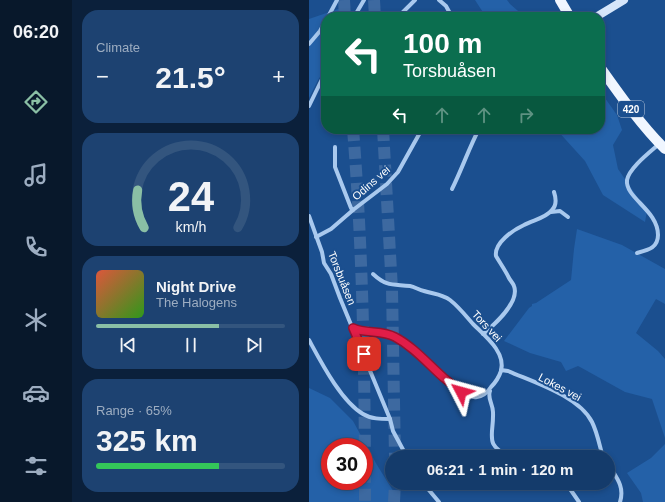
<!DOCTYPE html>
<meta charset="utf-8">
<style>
:root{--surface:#143b6b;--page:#1d4271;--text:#f1f3f6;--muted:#9dadc1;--line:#33557e;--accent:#8abfa5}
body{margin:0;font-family:Helvetica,sans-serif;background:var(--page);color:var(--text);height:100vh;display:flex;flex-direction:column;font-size:15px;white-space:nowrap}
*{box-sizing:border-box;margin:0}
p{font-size:13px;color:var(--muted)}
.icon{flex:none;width:22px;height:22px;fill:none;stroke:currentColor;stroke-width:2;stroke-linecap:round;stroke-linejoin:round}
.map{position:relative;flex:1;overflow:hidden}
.details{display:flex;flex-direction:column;gap:10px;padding:10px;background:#0b203b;width:237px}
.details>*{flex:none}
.hud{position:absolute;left:12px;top:12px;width:284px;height:122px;border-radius:16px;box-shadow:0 2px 6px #0003,0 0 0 1px var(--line);background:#0b6e4f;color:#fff;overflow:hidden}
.speed{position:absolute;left:12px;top:438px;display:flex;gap:8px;font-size:20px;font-weight:700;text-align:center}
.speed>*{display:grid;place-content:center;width:52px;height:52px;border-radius:50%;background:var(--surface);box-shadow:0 2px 6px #0003,0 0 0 1px var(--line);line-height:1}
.speed .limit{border:6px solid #d22;background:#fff;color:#111}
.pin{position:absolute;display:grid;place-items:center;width:34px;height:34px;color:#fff;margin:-17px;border-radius:8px;box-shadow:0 2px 6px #0006}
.me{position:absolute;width:44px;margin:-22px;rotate:309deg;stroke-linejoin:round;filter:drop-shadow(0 0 3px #0008)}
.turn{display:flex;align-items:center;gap:14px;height:84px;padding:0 16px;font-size:18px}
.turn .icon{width:52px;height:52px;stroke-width:2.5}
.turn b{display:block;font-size:28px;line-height:34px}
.lanes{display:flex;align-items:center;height:38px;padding:0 16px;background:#0003;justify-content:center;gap:20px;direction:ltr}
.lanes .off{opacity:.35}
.big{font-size:30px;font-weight:800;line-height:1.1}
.details .tile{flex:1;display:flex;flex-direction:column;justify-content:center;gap:6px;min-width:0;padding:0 14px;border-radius:16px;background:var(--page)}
.details .dial{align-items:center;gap:0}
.dial svg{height:104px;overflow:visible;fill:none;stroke:var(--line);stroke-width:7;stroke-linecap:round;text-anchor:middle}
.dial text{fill:var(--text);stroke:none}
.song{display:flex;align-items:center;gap:12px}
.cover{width:48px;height:48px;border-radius:6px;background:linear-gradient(135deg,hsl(10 70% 55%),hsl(110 70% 35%))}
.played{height:4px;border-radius:2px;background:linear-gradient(90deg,var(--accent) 65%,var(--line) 65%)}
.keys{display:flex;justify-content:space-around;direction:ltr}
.heat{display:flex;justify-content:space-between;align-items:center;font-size:22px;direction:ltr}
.charge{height:6px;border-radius:3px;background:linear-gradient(90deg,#34c759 65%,var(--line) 0)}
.trip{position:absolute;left:76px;top:450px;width:230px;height:40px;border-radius:20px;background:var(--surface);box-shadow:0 2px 6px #0003,0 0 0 1px var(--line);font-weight:800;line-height:40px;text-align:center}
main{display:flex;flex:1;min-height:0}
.tab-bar{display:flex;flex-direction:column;width:72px;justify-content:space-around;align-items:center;background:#08182b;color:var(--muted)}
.tab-bar .icon{width:28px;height:28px}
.tab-bar .active{color:var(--accent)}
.tab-bar b{font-size:18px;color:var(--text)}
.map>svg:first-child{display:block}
.green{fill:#2461a8;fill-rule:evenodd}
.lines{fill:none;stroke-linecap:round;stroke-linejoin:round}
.highway-tunnel{stroke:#3d69a0;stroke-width:12;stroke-dasharray:12 6;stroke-linecap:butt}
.street{stroke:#a9c9ee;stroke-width:4}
.secondary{stroke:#d6e6fa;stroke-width:8}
.primary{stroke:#f0f6ff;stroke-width:10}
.route-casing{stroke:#92132f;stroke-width:10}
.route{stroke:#e11d48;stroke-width:7}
.labels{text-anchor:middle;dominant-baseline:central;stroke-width:4;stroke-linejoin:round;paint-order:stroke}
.shield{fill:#1b4f8f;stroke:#bbcadd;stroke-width:1}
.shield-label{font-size:10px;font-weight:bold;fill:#fff}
.street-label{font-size:11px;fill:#fff;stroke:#1b4f8f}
</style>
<main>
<nav class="tab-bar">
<b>06:20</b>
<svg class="icon active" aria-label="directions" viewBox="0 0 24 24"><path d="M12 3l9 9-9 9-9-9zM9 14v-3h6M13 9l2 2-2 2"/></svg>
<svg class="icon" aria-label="music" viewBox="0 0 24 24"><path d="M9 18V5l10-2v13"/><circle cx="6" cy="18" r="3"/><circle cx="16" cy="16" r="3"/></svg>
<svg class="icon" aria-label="phone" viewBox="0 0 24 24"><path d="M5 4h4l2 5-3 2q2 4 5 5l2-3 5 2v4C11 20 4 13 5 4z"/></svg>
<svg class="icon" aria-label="climate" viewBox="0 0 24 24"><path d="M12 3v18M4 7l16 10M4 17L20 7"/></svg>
<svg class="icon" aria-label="car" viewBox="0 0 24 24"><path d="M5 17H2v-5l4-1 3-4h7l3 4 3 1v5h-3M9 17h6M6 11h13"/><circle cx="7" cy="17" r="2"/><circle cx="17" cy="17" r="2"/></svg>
<svg class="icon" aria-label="filters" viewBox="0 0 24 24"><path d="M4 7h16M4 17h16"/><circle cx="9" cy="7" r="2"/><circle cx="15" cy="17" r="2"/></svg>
</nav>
<section class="details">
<div class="tile"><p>Climate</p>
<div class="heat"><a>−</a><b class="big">21.5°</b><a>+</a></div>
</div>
<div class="tile dial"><svg viewBox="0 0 100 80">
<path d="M14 69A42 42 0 1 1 86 69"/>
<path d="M14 69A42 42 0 0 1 9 40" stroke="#8abfa5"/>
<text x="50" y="56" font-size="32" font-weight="700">24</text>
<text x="50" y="72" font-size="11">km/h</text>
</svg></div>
<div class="tile">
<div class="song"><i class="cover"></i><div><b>Night Drive</b><p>The Halogens</p></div></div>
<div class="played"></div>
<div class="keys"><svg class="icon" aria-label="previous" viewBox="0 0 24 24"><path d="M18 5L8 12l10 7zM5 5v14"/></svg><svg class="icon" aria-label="pause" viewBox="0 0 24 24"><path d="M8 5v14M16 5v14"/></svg><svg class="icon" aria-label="next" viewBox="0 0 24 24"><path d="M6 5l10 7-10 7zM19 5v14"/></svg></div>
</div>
<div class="tile"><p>Range · 65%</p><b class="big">325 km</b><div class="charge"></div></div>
</section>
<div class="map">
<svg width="356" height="502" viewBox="0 0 356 502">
<rect width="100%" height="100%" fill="#1b4f8f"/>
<g class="green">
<path d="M166,0h32l3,4 15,13h-39z"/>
<path d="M32,8l14,9h-29v50l-8,13 -9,18v-79z"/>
<path d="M291,91l17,24 5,15 -9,15 5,24 29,42 -2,11 -42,-27 -18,-34 -29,-32h44z"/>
<path d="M268,229l45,16 43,24v35l-9,-5 -20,34 22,18 7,8v79l-13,-39 -27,-7 -45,-25 -2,-1 -12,5 -5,-9 -31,-9 -26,-12 25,-33 3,-2v-2l4,-1 35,-23 3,-31z"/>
<path d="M0,388l21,10 23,23 24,44 23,37h-91zM21,447h34v34h-34z"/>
<path d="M356,444v58h-22l-2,-9 -14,-20 24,-15z"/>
</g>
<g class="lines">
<g class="highway-tunnel">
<path d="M35,0l1,17"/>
<path d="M65,0l1,17"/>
<path d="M44,129c10,124 12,249 12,373"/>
<path d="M74,129l9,160 3,168"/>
<path d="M85,502l1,-19"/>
</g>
<g class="street">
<path d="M130,0l7,6 6,11"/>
<path d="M19,17l9,-17"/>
<path d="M45,17l10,-17"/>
<path d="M91,17l2,-4 13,-13"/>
<path d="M0,44l11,-13 6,-11"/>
<path d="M0,106l17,-35"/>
<path d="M26,147v20l16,41 2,2"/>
<path d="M143,189c10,-20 17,-41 27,-60"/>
<path d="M242,212l9,-1 8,6"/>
<path d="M0,216l13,36 2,11 7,11 9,24 50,121 3,12 14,26"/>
<path d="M7,237l15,-8 22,-19 34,-26 11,-12 24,-43"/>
<path d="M328,253c11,-3 21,-5 21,-18 0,-25 -33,-37 -31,-55 2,-12 23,-28 32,-36"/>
<path d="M44,328c9,5 20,3 30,5 8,1 15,5 22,10 21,14 44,48 69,54 7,1 13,-4 17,-10 4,-4 8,-10 10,-16 5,-19 -16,-35 -28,-47 -7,-8 -15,-18 -23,-24 -8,-6 -17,-6 -26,-9 -5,-1 -9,-4 -14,-5 -17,-2 -23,1 -37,-12"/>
<path d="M174,334c11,-9 37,-32 31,-48 -1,-3 -4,-6 -5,-8 -4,-8 -9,-15 -13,-22 -2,-13 17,-26 28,-31 9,-5 22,-7 28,-15 5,-5 4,-12 2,-18"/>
<path d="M0,340c12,22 32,61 54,74 8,5 18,5 27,5"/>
<path d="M192,370l7,1c25,11 71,25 84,51 5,10 7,21 10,32l2,3"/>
<path d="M181,391c-3,7 3,13 3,21 1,24 -10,33 18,45"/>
<path d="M299,464c8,13 17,22 12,38"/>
<path d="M114,483l16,19"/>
<path d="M256,483l3,3 11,16"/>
</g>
<path class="secondary" d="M287,17l28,-17"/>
<g class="primary">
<path d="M251,0l10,17"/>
<path d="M291,67c20,28 40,57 65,82"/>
</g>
</g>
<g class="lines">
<defs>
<path id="route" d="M55,354l-11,-26c13,6 29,2 42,9 19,10 33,27 49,41 6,5 12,9 17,14"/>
</defs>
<use href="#route" class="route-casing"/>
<use href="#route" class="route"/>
</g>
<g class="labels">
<rect class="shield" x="309" y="101" width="26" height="16" rx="3"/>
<g class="shield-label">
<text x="322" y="109">420</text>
</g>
<g class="street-label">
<text transform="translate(62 183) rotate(-41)">Odins vei</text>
<text transform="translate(33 278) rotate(68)">Torsbuåsen</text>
<text transform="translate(178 326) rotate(47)">Tors vei</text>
<text transform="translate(251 387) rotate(28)">Lokes vei</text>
</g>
</g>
</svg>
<div class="speed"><div class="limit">30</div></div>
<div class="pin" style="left:55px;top:354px;background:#d93025"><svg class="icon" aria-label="arrive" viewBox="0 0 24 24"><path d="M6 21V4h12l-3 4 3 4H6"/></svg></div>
<svg class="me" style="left:152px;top:392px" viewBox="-20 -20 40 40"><path d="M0-17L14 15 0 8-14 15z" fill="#e11d48" stroke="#fff" stroke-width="4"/></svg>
<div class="trip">06:21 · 1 min · 120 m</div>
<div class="hud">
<div class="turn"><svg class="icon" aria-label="left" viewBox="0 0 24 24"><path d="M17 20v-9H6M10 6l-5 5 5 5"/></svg><div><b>100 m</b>Torsbuåsen</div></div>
<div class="lanes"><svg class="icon" aria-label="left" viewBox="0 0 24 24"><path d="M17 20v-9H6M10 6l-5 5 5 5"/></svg><svg class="icon off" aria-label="ahead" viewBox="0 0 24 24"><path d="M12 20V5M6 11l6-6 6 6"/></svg><svg class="icon off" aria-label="ahead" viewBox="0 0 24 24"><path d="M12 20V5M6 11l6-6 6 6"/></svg><svg class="icon off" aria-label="right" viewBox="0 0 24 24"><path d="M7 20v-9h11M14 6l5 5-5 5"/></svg></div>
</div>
</div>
</main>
